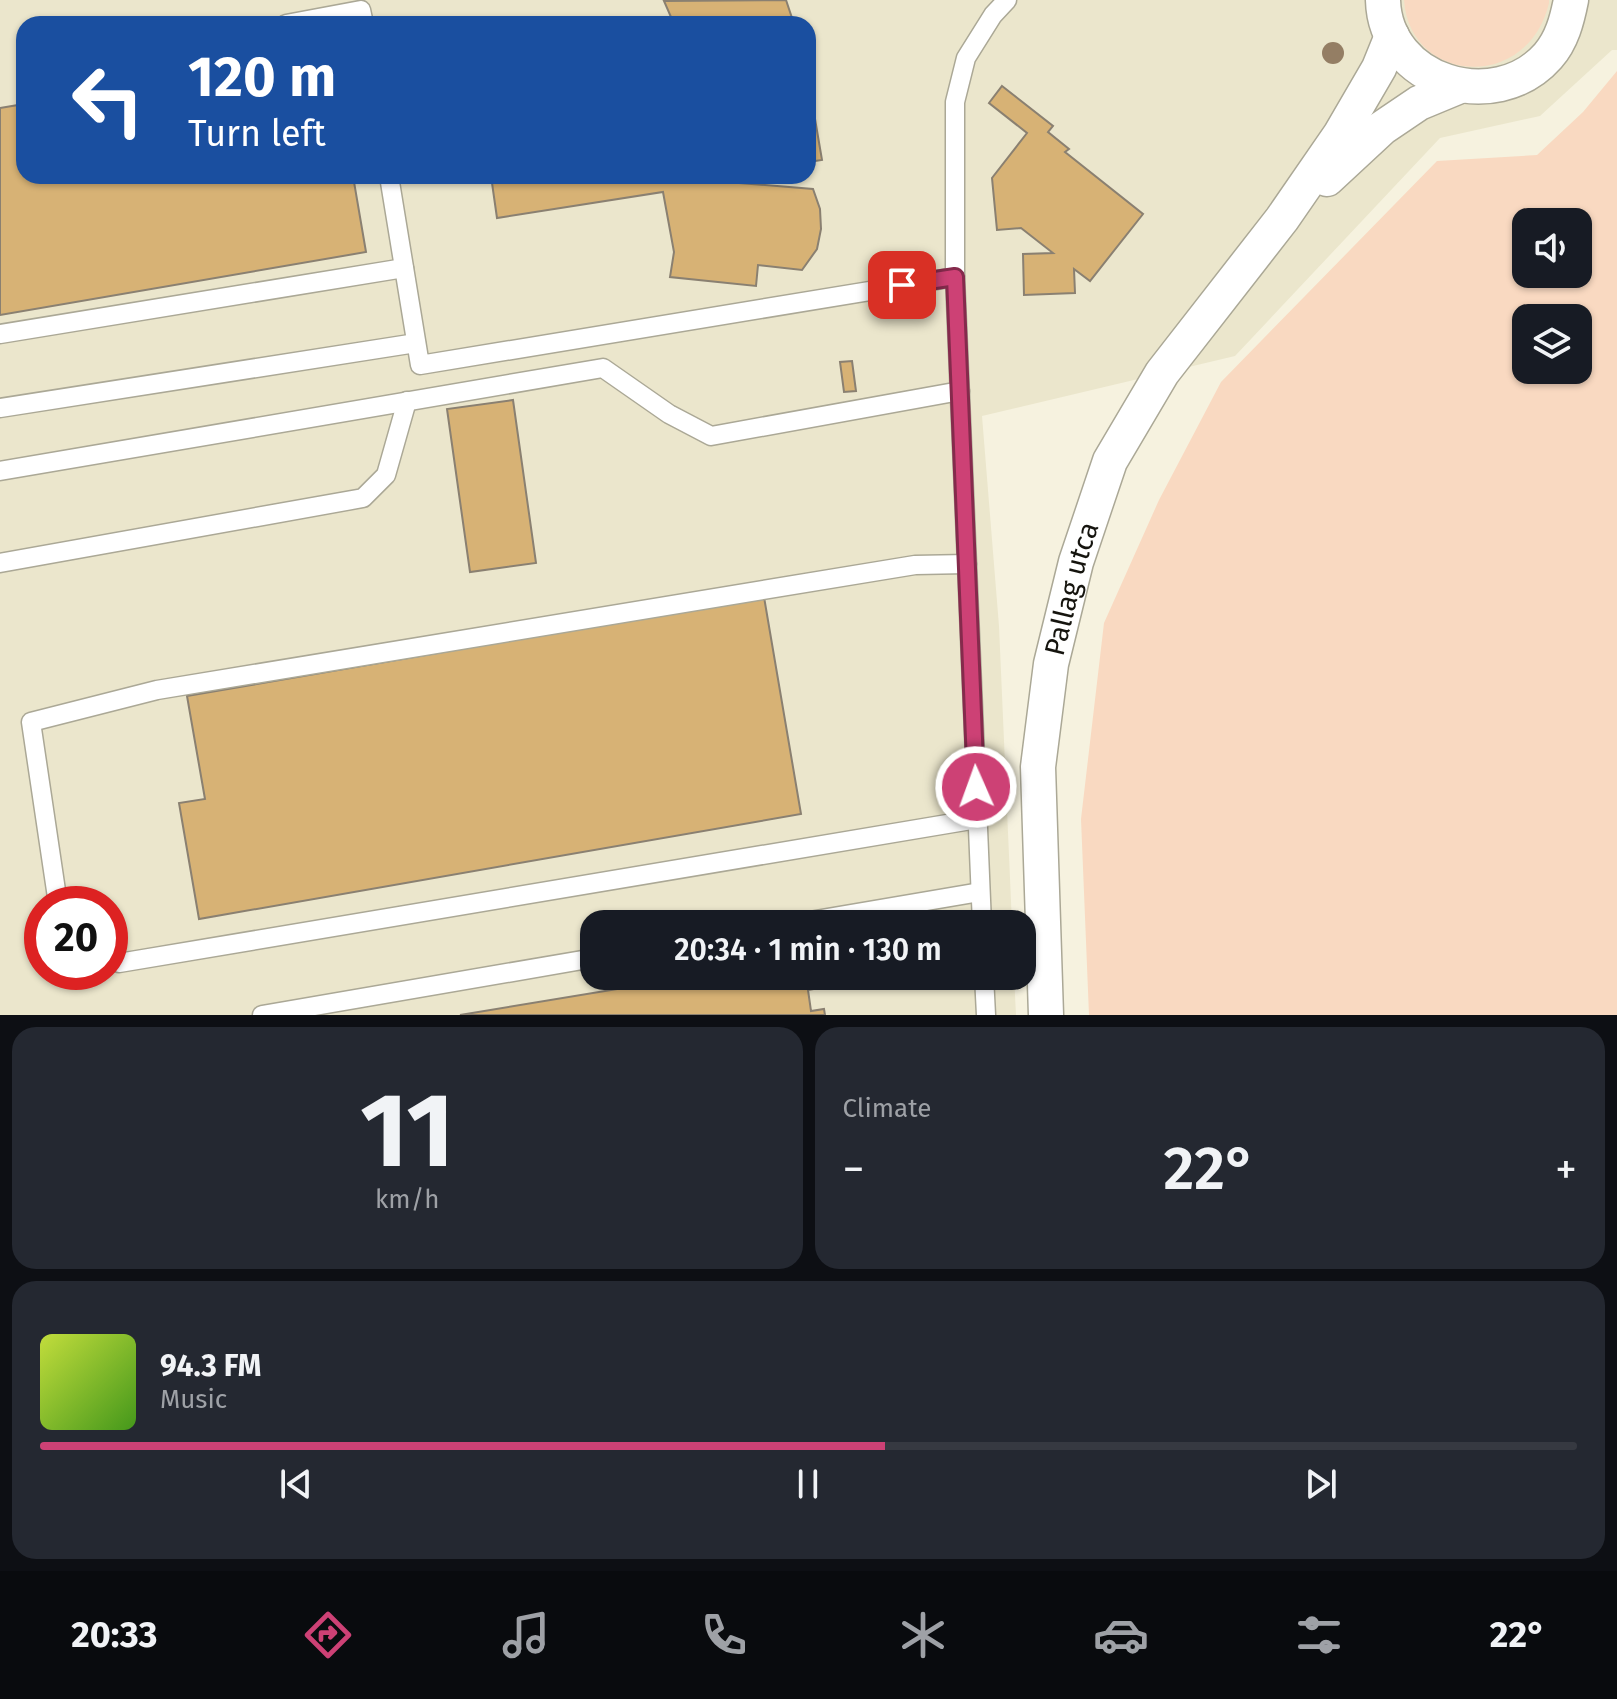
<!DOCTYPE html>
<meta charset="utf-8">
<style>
:root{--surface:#171b24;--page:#242831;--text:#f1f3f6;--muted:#9ea1a6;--line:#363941;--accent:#cd4175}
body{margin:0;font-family:"Fira Sans",sans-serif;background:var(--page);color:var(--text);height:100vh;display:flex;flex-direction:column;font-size:30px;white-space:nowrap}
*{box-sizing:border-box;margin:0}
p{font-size:26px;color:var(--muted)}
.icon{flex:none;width:44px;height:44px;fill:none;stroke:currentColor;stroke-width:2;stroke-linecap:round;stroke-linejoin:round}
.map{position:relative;height:1015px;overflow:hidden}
.side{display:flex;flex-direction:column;gap:12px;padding:12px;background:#0d0f14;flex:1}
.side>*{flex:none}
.hud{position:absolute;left:16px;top:16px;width:800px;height:168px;border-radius:24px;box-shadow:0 2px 6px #0004;background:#1a4fa0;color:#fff;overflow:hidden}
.buttons{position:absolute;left:1512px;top:208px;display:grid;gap:16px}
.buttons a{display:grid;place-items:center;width:80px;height:80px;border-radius:16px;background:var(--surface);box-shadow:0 2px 6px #0004;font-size:40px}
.speed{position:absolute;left:24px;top:886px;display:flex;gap:16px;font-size:40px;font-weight:700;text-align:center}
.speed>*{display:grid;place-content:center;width:104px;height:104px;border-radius:50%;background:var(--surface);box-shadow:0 2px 6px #0004;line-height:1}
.speed .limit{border:12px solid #d22;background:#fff;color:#111}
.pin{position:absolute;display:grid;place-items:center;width:68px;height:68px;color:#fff;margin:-34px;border-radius:16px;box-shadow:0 4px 12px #0006}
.me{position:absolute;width:88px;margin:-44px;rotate:358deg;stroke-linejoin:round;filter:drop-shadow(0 0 6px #0008)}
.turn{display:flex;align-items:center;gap:28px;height:168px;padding:0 40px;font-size:36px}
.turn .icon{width:104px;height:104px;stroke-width:2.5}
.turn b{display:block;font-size:56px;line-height:68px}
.big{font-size:60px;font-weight:600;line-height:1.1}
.side .card{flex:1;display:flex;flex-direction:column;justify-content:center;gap:12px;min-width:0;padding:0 28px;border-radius:24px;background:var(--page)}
.side .dial{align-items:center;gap:0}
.dial b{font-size:104px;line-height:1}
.song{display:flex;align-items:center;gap:24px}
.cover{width:96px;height:96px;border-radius:12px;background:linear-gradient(135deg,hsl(70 70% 55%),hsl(100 70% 35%))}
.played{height:8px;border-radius:4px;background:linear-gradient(90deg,var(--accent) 55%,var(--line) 55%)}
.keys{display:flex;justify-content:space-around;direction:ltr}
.heat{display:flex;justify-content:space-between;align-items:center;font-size:44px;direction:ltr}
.side .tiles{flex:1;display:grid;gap:12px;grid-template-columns:1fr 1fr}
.card:last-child{grid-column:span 2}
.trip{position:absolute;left:580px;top:910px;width:456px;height:80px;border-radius:24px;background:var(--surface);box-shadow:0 2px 6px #0004;font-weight:600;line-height:80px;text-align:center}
.menu{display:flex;height:128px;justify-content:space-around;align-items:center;background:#090b0e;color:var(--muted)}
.menu .icon{width:56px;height:56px}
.menu .current{color:var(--accent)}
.menu b{font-size:36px;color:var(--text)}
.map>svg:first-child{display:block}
.built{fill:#ebe6cc;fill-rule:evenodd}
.green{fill:#f9d9c1;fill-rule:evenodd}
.building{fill:#d7b275;stroke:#8a8071;stroke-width:2}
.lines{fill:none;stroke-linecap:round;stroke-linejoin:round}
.service-casing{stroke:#aba896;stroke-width:21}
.minor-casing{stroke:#aba896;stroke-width:37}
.service{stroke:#fff;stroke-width:18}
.minor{stroke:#fff;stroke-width:34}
.tree{fill:#947e64}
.route-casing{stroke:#852a4c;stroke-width:20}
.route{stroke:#cd4175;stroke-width:14}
.labels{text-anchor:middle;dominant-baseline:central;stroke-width:6;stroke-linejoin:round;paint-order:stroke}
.street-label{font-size:28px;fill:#15140e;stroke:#fff}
</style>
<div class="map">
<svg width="1617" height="1015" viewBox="0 0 1617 1015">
<rect width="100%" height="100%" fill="#f6f2df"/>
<path class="built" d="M0,0h1617v50h-5l-72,66 -100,22 -205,218 -253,60 17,210 13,298h-418v52h420l2,39h-1016zM24,24h784v152h-784zM42,904h68v68h-68z"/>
<g class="green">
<path d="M1404,0h145v3c-21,89 -139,82 -145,-3z"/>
<path d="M1617,71v944h-528l-8,-196 23,-196 55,-123 62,-118 216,-221 100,-6 46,-43zM1526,222h52v52h-52zM1526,318h52v52h-52z"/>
</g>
<g class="building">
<path d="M786,0l8,24h-120l-10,-23z"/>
<path d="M808,78l14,82 -14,2z"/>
<path d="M1002,86l51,40 -5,6 21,17 -4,3 78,62 -53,67 -16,-12 1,24 -51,2 -1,-41 30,-1 -32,-25 -24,2 -5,-52 35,-45 -38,-30z"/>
<path d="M24,104v72h329l13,76 -366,63v-207z"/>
<path d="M491,176h250l-1,7 73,6 7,20 1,20 -4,20 -15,21 -44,-5 -2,21 -86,-9 4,-25 -11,-60 -166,26z"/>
<path d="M852,361l4,30 -12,1 -4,-30z"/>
<path d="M513,400l23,163 -66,9 -23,-163z"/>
<path d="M764,597l37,217 -602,105 -20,-116 26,-4 -18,-103z"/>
<path d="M696,976h122l2,12 -12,2 3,21 13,-2 1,6h-365z"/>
</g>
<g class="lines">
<defs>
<g id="service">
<path d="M286,24l75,-14 3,14"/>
<path d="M389,176l31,189 535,-88"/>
<path d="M0,334l404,-66"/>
<path d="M0,408l416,-65"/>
<path d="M0,471l603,-103 66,46 42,22 249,-45"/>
<path d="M0,563l363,-65 23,-23 21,-74"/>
<path d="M58,904l-27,-182 126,-32 758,-125 52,-1"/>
<path d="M792,924l188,-32"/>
<path d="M982,924l-27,-647v-175l11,-44 27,-43 14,-15"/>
<path d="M110,958l9,5 858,-144"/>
<path d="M984,976l2,39"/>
<path d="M262,1015l332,-57"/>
</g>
<g id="minor">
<path d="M1383,0c2,82 112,116 165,56 14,-16 19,-36 23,-56"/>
<path d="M1327,179l55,-51 37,-25 41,-17"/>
<path id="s1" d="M1046,1015l-8,-248 13,-103 25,-102 34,-101 52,-88 120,-154 58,-84 39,-67 13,-32"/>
</g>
</defs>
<use href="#service" class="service-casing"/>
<use href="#minor" class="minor-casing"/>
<use href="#service" class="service"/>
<use href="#minor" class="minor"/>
</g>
<circle class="tree" cx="1333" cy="53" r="11"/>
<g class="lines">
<defs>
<path id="route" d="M902,285l53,-8 21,510"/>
</defs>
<use href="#route" class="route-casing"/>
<use href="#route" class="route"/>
</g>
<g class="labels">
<g class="street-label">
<text stroke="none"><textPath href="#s1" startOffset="430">Pallag utca</textPath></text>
</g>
</g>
</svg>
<div class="buttons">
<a><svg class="icon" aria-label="sound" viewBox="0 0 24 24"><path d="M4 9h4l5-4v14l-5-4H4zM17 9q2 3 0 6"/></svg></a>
<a><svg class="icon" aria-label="layers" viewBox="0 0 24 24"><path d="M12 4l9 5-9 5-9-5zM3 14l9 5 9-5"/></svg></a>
</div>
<div class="speed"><div class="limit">20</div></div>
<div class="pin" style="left:902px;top:285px;background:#d93025"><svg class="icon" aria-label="arrive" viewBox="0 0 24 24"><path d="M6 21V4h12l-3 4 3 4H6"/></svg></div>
<svg class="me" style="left:976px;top:787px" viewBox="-20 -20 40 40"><circle r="17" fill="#cd4175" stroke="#fff" stroke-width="3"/><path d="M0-11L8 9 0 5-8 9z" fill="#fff"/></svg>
<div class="trip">20:34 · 1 min · 130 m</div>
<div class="hud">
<div class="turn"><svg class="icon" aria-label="left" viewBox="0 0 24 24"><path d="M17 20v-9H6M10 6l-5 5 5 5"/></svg><div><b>120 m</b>Turn left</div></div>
</div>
</div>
<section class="side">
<div class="tiles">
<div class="card dial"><b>11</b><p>km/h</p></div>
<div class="card"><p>Climate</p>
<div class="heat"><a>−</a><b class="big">22°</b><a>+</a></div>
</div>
<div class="card">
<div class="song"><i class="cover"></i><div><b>94.3 FM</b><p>Music</p></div></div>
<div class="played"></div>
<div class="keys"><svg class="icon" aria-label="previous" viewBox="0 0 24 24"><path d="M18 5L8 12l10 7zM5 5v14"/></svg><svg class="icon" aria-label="pause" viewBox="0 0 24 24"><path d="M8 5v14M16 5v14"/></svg><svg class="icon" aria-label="next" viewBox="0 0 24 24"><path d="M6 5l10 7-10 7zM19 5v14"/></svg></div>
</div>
</div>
</section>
<nav class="menu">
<b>20:33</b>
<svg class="icon current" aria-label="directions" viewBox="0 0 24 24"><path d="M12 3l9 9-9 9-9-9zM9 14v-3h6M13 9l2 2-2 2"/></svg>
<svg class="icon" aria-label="music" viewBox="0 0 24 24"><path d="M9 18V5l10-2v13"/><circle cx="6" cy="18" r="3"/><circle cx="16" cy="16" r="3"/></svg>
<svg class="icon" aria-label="phone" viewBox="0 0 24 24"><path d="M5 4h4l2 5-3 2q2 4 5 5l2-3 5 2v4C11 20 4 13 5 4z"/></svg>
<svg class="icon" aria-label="climate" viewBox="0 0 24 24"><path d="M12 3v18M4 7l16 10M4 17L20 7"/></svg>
<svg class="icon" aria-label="car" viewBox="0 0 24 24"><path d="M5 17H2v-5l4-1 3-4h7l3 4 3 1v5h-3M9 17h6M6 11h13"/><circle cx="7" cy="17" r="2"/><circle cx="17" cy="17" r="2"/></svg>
<svg class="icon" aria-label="filters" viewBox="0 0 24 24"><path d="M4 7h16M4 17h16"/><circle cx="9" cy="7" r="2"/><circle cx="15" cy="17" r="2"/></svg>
<b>22°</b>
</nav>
